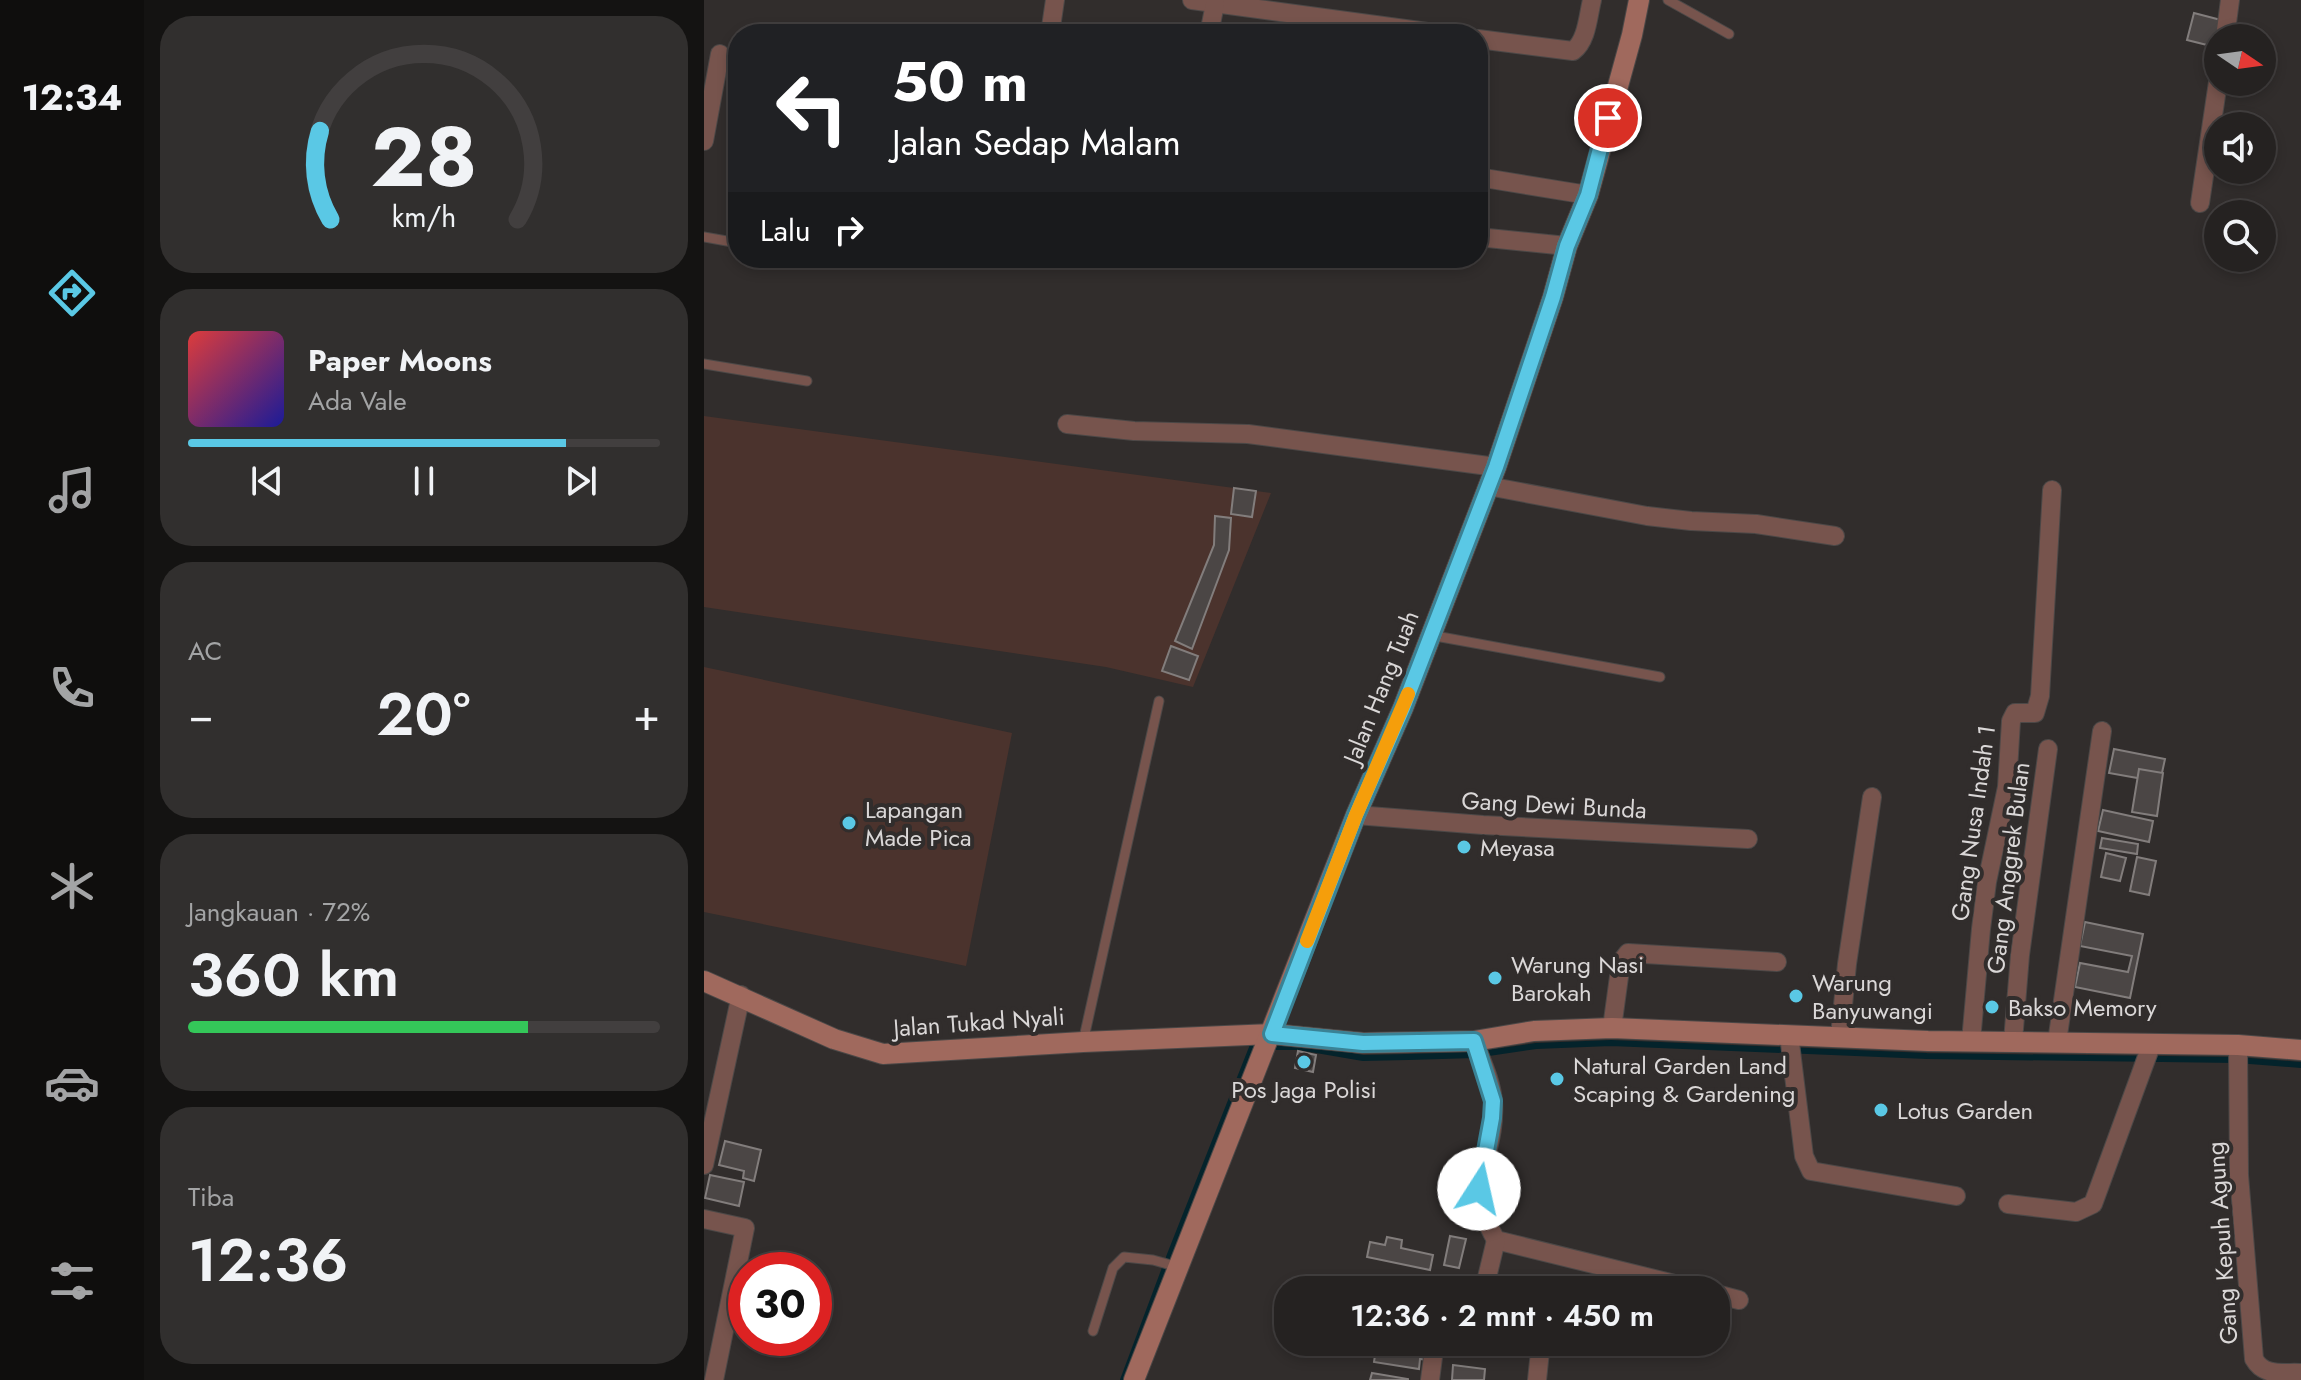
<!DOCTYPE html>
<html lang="id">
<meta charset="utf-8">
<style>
:root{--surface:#252221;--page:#312f2e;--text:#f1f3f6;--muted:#a3a4a5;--line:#423f3f;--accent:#5ac8e5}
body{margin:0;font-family:Jost,sans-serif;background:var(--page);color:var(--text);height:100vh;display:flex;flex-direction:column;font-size:30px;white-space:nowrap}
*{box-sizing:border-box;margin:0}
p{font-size:26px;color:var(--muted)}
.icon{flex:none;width:44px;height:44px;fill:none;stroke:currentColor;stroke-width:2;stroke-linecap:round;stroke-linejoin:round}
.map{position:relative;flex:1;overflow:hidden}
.details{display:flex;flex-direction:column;gap:16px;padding:16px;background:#141312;width:560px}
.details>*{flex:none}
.top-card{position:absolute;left:24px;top:24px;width:760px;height:244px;border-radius:32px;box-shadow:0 4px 12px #0003,0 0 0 2px var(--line);background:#202124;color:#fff;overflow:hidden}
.needle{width:52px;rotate:103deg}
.tools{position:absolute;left:1500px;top:24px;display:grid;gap:16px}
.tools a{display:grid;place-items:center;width:72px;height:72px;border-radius:50%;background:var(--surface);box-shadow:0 4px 12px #0003,0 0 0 2px var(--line);font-size:40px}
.speed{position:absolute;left:24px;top:1252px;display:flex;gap:16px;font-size:40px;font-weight:700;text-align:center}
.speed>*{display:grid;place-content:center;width:104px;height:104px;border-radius:50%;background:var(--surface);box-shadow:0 4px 12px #0003,0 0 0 2px var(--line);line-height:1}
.speed .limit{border:12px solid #d22;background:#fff;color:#111}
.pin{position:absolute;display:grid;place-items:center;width:68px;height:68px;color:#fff;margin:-34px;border:4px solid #fff;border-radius:50%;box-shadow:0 2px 8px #0007}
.me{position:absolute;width:88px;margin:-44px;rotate:10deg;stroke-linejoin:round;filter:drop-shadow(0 0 6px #0008)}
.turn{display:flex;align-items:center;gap:28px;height:168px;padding:0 32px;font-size:36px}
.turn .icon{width:104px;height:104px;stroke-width:2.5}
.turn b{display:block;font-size:56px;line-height:68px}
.then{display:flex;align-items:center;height:76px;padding:0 32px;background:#0003;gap:16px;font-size:30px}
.big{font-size:60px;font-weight:600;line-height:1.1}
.details .tile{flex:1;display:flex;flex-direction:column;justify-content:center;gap:12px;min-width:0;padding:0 28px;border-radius:32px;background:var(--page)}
.details .dial{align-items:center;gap:0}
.dial svg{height:208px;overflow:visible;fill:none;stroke:var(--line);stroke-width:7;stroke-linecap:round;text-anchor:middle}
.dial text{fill:var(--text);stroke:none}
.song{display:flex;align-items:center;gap:24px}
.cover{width:96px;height:96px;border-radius:12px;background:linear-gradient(135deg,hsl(0 70% 55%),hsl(240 70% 35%))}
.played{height:8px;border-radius:4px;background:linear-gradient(90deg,var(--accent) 80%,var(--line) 80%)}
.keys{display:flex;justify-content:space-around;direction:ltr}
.heat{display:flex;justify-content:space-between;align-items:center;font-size:44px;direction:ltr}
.charge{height:12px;border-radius:6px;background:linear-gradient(90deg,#34c759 72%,var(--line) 0)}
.trip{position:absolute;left:570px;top:1276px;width:456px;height:80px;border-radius:32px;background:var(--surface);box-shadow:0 4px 12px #0003,0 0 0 2px var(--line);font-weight:600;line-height:80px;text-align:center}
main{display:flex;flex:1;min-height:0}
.menu{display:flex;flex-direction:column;width:144px;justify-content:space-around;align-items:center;background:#0f0e0d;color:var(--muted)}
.menu .icon{width:56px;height:56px}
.menu .selected{color:var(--accent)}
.menu b{font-size:36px;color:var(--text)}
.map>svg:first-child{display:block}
.green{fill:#4b332d}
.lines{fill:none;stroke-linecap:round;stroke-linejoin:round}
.stream{stroke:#04232b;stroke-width:6}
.building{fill:#4b4645;stroke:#827d7c;stroke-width:2}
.lane-casing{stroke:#4c4847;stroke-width:11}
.street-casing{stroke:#4c4847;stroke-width:20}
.secondary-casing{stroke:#4c4847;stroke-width:22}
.lane{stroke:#77544d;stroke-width:9}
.street{stroke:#77544d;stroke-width:18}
.secondary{stroke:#a0695d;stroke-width:20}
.route-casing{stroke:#3a8295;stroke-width:20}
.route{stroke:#5ac8e5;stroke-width:14}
.slow{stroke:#f59e0b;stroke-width:14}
.poi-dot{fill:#5ac8e5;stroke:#312d2c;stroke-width:3}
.labels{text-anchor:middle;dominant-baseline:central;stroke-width:8;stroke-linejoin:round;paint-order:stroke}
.street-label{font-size:24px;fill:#dad7d7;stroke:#312d2c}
.poi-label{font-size:24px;fill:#dad7d7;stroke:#312d2c;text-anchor:start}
</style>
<main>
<nav class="menu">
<b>12:34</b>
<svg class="icon selected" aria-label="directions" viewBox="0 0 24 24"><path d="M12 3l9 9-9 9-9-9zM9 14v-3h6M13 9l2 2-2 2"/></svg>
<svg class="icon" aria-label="music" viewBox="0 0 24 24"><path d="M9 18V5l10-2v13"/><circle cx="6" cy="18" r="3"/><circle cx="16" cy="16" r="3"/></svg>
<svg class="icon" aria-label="phone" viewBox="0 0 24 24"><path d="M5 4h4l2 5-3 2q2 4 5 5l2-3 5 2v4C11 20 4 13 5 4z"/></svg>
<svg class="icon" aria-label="climate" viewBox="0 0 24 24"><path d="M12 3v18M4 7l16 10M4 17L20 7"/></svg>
<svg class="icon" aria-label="car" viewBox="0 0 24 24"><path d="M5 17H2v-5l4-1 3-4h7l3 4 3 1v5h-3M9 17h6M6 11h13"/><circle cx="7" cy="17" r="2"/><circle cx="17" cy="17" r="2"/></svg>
<svg class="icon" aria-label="filters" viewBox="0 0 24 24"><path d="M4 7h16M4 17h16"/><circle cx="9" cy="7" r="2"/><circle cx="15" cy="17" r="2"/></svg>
</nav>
<section class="details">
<div class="tile dial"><svg viewBox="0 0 100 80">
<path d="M14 69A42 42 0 1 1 86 69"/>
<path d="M14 69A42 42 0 0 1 10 35" stroke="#5ac8e5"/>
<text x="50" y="56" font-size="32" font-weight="700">28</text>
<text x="50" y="72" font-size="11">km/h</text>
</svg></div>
<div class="tile">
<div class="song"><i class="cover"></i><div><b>Paper Moons</b><p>Ada Vale</p></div></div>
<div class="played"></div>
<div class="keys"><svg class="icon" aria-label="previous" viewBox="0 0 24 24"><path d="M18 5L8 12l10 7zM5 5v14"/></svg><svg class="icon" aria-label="pause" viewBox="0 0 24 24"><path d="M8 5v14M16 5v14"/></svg><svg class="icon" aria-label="next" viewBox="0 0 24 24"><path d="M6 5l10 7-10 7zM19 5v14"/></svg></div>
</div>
<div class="tile"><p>AC</p>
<div class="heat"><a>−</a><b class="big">20°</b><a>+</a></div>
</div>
<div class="tile"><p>Jangkauan · 72%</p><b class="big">360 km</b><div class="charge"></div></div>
<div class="tile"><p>Tiba</p><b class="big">12:36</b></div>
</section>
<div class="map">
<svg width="1597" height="1380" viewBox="0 0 1597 1380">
<rect width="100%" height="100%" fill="#312d2c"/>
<g class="green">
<path d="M0,416l552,75 15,2 -78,194 -87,-20 -402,-60z"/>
<path d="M0,667l308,66 -46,233 -262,-54z"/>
</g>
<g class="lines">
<g class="stream">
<path d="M569,1047h26l64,11 45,-1 67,-2 61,-9 75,-3 316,13 310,4 64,5"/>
<path d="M465,1257l84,-212"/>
<path d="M419,1380l42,-112"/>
</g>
</g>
<g class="building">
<path d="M1490,13l27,7 -6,27 -28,-7z"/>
<path d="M530,488l22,3 -4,26 -21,-3z"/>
<path d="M511,516l16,2 -2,32 -37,99 -17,-8 39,-96z"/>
<path d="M467,646l27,10 -9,24 -27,-9z"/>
<path d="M1410,749l51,10 -5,23 -51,-9z"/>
<path d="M1435,769l24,4 -6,43 -25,-4z"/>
<path d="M1399,810l50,11 -4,21 -51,-11z"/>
<path d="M1398,838l36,6 -1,10 -37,-6z"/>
<path d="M1402,853l20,5 -6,23 -19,-4z"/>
<path d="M1433,857l19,4 -7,34 -19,-4z"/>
<path d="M1381,922l58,12 -13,64 -55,-11 5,-24 48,9 4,-16 -52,-10z"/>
<path d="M594,1051l18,4 -3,17 -18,-4z"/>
<path d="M21,1141l36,9 -7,31 -11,-3 1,-7 -25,-6z"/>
<path d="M6,1175l34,7 -5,24 -34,-8z"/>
<path d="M746,1236l16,3 -7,29 -15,-3z"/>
<path d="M683,1237l15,3 -1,8 32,7 -3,15 -63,-13 3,-15 15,3z"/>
<path d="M686,1276l33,4 -1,10h-34z"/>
<path d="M673,1342l51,6 -1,12 -7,-1 -1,10 -45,-7z"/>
<path d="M749,1365l32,4 -1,11h-32z"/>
<path d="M668,1373l36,6v1h-38z"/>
</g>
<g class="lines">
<defs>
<g id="lane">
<path d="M964,0l61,34"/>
<path d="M0,237l34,6"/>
<path d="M115,258l21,4"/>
<path d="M0,364l103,17"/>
<path d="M726,635l230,42"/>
<path d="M379,1042l76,-341"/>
<path d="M389,1331l20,-63 11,-11 29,3 25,7"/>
</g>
<g id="street">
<path d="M488,0l250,34"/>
<path d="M346,34l5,-34"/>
<path d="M505,34l6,-30"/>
<path d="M1521,38l5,-38"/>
<path d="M774,39l95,12c14,-10 15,-35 19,-51"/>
<path d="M0,141l16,-87"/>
<path d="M774,177l110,18"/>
<path d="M1496,203l18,-121"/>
<path d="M774,237l89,9"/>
<path d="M363,424l67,7 114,3 248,33"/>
<path d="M784,486l159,30 44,5 65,3 79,12"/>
<path d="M652,815l127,10 265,14"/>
<path d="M908,1028l9,-66 7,-9 149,9"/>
<path d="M1085,1035l15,121 7,15 145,25"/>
<path d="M1136,1036l7,-72 25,-167"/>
<path d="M770,1041c7,19 17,39 19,60 4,57 -32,80 3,139l203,50"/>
<path d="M1267,1041l10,-112 6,-47 20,-95 4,-66 4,-8h20l5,-17 12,-206"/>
<path d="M1309,1041l7,-86 28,-206"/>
<path d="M1353,1042l45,-311"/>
<path d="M1534,1045l1,130 15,184c10,18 29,13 47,14"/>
<path d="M0,1165l37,-170"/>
<path d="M1304,1204l68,8 17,-8 59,-161"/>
<path d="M0,1219l41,9 -31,152"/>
<path d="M752,1290h5"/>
<path d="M780,1290l12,-50"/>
<path d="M1012,1294l23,6"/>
<path d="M726,1380l5,-38"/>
<path d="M833,1380l4,-38"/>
</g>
<g id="secondary">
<path d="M0,981l130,58 49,15 200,-12 189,-8 91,9 111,-2 60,-10 78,-3 316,13 310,4 63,5"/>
<path d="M430,1380l222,-565 47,-107 93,-241 57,-170 14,-51 21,-51 44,-160 7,-35"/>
</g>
</defs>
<use href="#lane" class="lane-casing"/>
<use href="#street" class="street-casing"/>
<use href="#secondary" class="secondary-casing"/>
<use href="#lane" class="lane"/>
<use href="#street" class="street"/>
<use href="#secondary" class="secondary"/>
</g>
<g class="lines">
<defs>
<path id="route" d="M775,1189l13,-71 1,-17 -19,-60 -111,2 -91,-9 84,-219 47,-107 93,-241 57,-170 14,-51 21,-51 20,-77"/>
</defs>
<use href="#route" class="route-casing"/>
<use href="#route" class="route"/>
<path class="slow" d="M603,941l49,-126 52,-121"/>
</g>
<g class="poi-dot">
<circle cx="145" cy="823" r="8"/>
<circle cx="760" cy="847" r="8"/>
<circle cx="791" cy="978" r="8"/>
<circle cx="1092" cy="996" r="8"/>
<circle cx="1288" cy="1007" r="8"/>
<circle cx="600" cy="1062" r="8"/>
<circle cx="853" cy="1079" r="8"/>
<circle cx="1177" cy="1110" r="8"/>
</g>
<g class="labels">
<g class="street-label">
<text transform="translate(677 687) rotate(-68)">Jalan Hang Tuah</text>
<text transform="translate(850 805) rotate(3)">Gang Dewi Bunda</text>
<text transform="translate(1269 823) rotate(-82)">Gang Nusa Indah 1</text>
<text transform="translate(1304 868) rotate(-83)">Gang Anggrek Bulan</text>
<text transform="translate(275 1022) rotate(-4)">Jalan Tukad Nyali</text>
<text transform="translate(1518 1243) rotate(-94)">Gang Kepuh Agung</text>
</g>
<g class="poi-label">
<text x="161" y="809">Lapangan<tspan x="161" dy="28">Made Pica</tspan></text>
<text x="776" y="847">Meyasa</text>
<text x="807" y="964">Warung Nasi<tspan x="807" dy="28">Barokah</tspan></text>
<text x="1108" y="982">Warung<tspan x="1108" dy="28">Banyuwangi</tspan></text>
<text x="1304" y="1007">Bakso Memory</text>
<text x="869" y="1065">Natural Garden Land<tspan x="869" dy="28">Scaping &amp; Gardening</tspan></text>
<text x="600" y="1089" text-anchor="middle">Pos Jaga Polisi</text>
<text x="1193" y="1110">Lotus Garden</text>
</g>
</g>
</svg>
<div class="tools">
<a><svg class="needle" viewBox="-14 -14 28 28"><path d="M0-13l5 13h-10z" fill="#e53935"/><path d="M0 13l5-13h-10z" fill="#a3a4a5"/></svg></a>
<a><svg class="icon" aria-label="sound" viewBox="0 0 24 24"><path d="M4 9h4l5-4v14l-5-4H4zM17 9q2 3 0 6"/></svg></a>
<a><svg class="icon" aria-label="search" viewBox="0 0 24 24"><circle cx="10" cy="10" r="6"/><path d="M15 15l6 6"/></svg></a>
</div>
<div class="speed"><div class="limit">30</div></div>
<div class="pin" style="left:904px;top:118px;background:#d93025"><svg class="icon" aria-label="arrive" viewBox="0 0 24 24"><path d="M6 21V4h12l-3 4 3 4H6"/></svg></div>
<svg class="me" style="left:775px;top:1189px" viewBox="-20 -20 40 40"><circle r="19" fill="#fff"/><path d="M0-13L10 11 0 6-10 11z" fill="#5ac8e5"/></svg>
<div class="trip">12:36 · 2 mnt · 450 m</div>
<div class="top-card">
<div class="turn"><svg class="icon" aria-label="left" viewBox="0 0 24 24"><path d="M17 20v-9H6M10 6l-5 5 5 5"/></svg><div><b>50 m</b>Jalan Sedap Malam</div></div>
<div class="then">Lalu<svg class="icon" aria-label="right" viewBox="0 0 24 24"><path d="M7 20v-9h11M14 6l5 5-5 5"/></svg></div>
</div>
</div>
</main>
